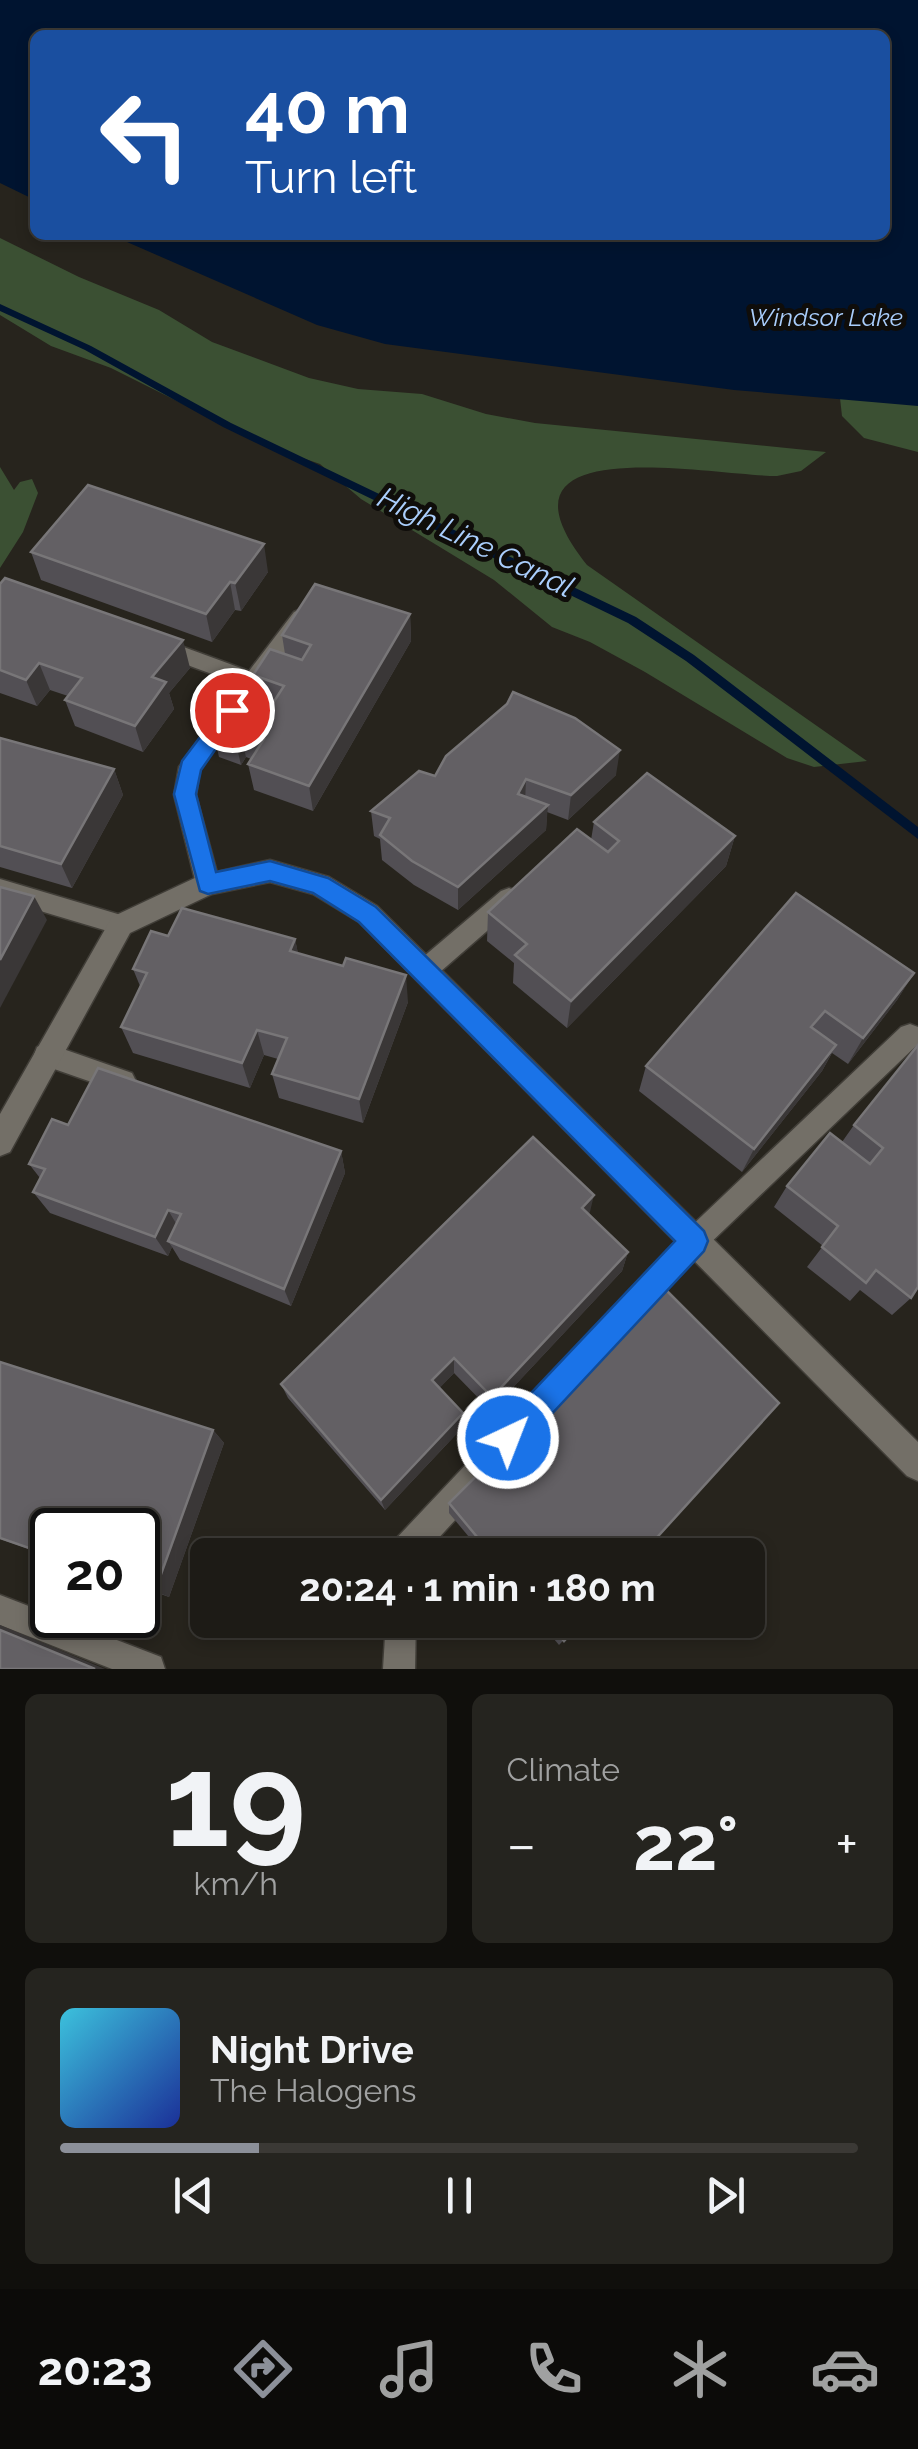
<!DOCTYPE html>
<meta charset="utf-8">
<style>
:root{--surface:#1d1b16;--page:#25241f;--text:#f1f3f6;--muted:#a0a1a1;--line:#3b3935;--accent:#8c9099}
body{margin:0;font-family:Raleway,sans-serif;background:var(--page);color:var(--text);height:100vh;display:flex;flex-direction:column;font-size:38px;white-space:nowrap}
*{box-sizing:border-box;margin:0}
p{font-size:32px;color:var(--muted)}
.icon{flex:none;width:55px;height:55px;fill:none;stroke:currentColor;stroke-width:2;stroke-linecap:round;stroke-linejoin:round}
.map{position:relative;height:1669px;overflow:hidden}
.drawer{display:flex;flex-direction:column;gap:25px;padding:25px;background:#100f0c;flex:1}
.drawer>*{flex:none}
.top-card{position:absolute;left:30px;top:30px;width:860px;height:210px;border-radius:15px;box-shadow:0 5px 15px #0003,0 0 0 2px var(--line);background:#1a4fa0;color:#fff;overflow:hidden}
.speed{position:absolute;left:30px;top:1508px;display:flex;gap:20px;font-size:50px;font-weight:700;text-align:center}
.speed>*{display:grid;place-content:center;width:130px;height:130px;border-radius:50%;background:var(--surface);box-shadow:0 5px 15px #0003,0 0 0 2px var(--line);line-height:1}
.speed .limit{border:5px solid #111;border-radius:15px;background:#fff;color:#111}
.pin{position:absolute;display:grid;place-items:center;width:85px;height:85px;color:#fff;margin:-42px;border:5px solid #fff;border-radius:50%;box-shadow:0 2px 10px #0007}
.me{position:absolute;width:110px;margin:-55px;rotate:43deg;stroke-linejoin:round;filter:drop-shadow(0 0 8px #0008)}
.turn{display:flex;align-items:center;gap:35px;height:210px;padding:0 50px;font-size:45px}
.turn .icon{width:130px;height:130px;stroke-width:2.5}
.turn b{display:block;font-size:70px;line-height:85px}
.big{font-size:75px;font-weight:700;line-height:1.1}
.drawer .widget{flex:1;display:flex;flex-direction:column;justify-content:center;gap:15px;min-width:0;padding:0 35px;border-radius:15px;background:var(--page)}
.drawer .dial{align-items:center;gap:0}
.dial b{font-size:130px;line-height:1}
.song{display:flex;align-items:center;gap:30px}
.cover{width:120px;height:120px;border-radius:15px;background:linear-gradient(135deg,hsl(190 70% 55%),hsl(230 70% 35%))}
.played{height:10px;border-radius:5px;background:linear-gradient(90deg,var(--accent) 25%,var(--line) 25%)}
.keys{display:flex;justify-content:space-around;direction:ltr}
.heat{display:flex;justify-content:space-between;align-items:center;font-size:55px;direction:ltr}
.drawer .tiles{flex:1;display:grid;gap:25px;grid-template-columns:1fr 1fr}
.widget:last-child{grid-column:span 2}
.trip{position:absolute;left:190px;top:1538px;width:575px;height:100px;border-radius:15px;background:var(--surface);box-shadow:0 5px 15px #0003,0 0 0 2px var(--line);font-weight:700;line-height:100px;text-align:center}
.tabs{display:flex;height:160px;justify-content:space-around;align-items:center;background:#0c0b09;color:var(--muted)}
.tabs .icon{width:70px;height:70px}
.tabs .active{color:var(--accent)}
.tabs b{font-size:45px;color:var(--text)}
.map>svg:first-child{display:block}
.green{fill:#3b5033}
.water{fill:#001430}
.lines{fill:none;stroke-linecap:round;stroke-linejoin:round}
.stream{fill:#001430;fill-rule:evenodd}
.service-casing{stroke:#413e38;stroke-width:3}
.minor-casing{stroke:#413e38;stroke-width:3}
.service{fill:#736f67;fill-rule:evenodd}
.minor{fill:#736f67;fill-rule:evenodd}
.wall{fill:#524f54}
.shaded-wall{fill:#3a3737}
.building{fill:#636064;stroke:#787678;stroke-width:2.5}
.route{fill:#1a73e8;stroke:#114b97;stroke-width:2.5}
.labels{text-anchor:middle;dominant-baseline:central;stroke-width:10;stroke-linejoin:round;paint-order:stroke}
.far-water-label{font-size:25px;font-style:italic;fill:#aacefc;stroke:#0f0d0a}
.water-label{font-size:30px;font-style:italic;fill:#aacefc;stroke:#0f0d0a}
</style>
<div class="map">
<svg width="918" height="1669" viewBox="0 0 918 1669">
<rect width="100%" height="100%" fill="#27241d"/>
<g class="green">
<path d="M0,238l79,39 80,33 53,32 97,36 49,11 64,5 64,20 49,9 291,29 -25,19 -24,5c-66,0 -300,-49 -190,89l280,196 -53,6 -27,-9 -142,-86 -55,-30 -38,-15 -58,-47 -133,-81 -41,-35 -55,-19 -154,-77 -60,-22 -51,-31z"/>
<path d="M840,398l78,4v50l-54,-14 -22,-22z"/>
<path d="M0,467l14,23 6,-8 12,-3 6,14 -15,39 -23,36z"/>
</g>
<path class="water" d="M0,0h918v406l-184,-16 -349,-46 -68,-19 -206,-90h774v-200h-850v165l-35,-17z"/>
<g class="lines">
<path class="stream" d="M0,304l91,42 140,77 405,194 58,38 224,172v12l-232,-178 -58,-38 -405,-196 -138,-77 -85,-39z"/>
<defs>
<g id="service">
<path d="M301,609l7,3 3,5 -3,5 -108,147 -4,26 24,89 -4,7 -8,3 -8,-3 -4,-7 -22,-89 5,-28 60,-83 -87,-32 -3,-6 10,-8 90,33 45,-59z"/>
<path d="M0,879l121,36 8,3 4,7 -4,7 -8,3 -121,-36z"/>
<path d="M509,888l8,3 4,7 -4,7 -85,74 -8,3 -8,-3 -4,-8 4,-8 85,-72z"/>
<path d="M910,1024l8,3v17l-215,206 -280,305h-36l4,-11 294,-312 216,-205z"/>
<path d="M46,1043l86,30 4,8 -4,8 -9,4 -86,-30 -3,-8 3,-8z"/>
<path d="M0,1595l161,62 4,12h-53l-112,-44z"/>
<path d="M386,1620h30l-1,49h-32z"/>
</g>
<path id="minor" d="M270,860l59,17 48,29 541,536v39l-11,-5 -548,-554 -46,-28 -43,-12 -58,12 -82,39 -120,219 -10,4v-42l112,-197 87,-41z"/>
</defs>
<use href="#service" class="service-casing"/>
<use href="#minor" class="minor-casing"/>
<use href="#service" class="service"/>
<use href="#minor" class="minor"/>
</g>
<g class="wall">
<path d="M31,552l237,20 -27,39 -6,-1 -23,32 -171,-62z"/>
<path d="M0,584l190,84 -21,25 5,16 -31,43 -68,-26 -10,-26 3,-4 -18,-6 -13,16 -37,-13z"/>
<path d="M410,614l1,27 -98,170 -59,-21 -6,-26 3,-5 -5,-2 -5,8 -22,-8 -6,-26 44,-34 -4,-22 32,-21 -3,-19z"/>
<path d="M0,738l114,31 9,26 -51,93 -72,-21z"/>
<path d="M616,775l-48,45 -21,-8 -1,18 -88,80 -44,-25 -32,-25 -2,-21 -6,-3 -3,-25 64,-35z"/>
<path d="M594,822l141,14 -9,30 -159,162 -54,-45 1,-20 -27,-22 1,-29 103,-72z"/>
<path d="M168,936l127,3 3,15 110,48 -45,121 -84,-25 -7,-24 6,-15 -14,-4 -14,33 -117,-35 -12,-26 19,-41 -7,-17z"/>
<path d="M914,973l-17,27 -49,64 -16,-11 -10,18 -80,101 -103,-81 7,-25z"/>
<path d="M918,1045l-7,253 -19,17 -32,-25 -10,11 -43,-34 16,-21 -49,-39 13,-21 55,-44 12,-17z"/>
<path d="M68,1125l273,26 4,22 -54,133 -111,-46 -8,-13 -4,9 -118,-43 -17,-21 7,-14 -11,-14z"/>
<path d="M589,1215l39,37 -6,19 -131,140 -37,-38 -15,15 24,25v14l-78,83 -97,-112 -7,-14z"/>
<path d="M0,1362l213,68 11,13 -55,154 -31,-11v-56h-86v27l-52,-18z"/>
<path d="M449,1503l192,52h-157l-35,-42z"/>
<path d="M538,1620h45l-24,25z"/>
</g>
<g class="shaded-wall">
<path d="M264,544l4,28 -27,39 -6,-28z"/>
<path d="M230,582l5,28 -23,32 -6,-28z"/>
<path d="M410,614l1,27 -98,170 -4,-25z"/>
<path d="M183,640l7,28 -21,25 5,16 -31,43 -8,-26 17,-49z"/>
<path d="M39,663l11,27 -13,16 -11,-26z"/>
<path d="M240,731l6,26 -5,8 -6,-26z"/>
<path d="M620,750l-4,25 -48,45 3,-25z"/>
<path d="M114,769l9,26 -51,93 -11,-24z"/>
<path d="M526,779l-1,25 -7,-10z"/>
<path d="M548,805l-2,25 -88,80v-23z"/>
<path d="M735,836l-9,30 -159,162 4,-27z"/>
<path d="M34,896l13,24 -47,88v-48z"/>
<path d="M295,939l6,28 -11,-16z"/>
<path d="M914,973l-17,27 -49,64 15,-26z"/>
<path d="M406,975l2,27 -45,121 -4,-24z"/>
<path d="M257,1030l7,25 -14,33 -8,-25z"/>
<path d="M836,1045l-14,26 -80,101 12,-23z"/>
<path d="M341,1151l4,22 -54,133 -7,-17z"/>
<path d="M594,1195l-5,21 -7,-8z"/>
<path d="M168,1210l12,20 -12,11 4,6 -4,9 -13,-19z"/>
<path d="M628,1252l-6,19 -131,140 1,-14z"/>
<path d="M454,1358v15l-21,22 -1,-15z"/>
<path d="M463,1413v14l-78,83 -4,-10z"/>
<path d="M213,1430l11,13 -55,154 -14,-6z"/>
<path d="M0,1625l105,44h-10l-95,-39z"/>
</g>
<g class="building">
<path d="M88,485l176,59 -29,39 -5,-1 -24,32 -175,-62z"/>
<path d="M5,578l178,62 -31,37 14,5 -31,44 -70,-26 17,-22 -43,-15 -13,17 -26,-10v-86z"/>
<path d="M315,584l95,30 -101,172 -61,-22 16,-25 -24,-8 -5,8 -22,-8 25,-40 35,12 11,-17 -31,-11 17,-26 32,11 9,-15 -29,-10z"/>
<path d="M513,692l62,26 45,32 -49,45 -45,-16 -8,15 30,11 -90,82 -46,-26 -32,-26 10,-17 -19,-7 48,-40 16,5 11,-20 61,-52z"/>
<path d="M0,738l114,31 -53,95 -61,-18z"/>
<path d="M647,773l88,63 -164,165 -56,-46 12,-11 -39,-32 89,-83 31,23 11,-11 -25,-19z"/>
<path d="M0,887l34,9 -34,64z"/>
<path d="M796,893l118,80 -51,65 -38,-27 -14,16 25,18 -82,104 -108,-83z"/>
<path d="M182,908l113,31 -5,12 53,15 3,-8 60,17 -47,124 -87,-25 15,-36 -30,-8 -15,33 -121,-36 26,-54 -14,-4 18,-38 17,5z"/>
<path d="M918,1045v242l-7,11 -35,-28 -10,13 -44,-36 16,-21 -51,-40 43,-53 40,31 13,-16 -29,-23z"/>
<path d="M98,1068l243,83 -57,138 -116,-48 13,-27 -13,-4 -13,27 -122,-45 12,-23 -16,-5 23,-45 16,6z"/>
<path d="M533,1137l61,58 -12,13 46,44 -136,145 -38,-39 -22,22 31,33 -82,87 -100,-116z"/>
<path d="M665,1289l114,114 -138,152h-149l-43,-52z"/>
<path d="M0,1362l213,68 -58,161 -17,-6v-55h-86v26l-52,-18z"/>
<path d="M546,1620h37l-19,21z"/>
<path d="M0,1630l95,39h-95z"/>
</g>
<path class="route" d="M232,702l11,8 -42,60 -5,24 20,78 54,-11 58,17 48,29 328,324 4,10 -4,10 -185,198 -11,4 -10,-4 -4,-11 4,-10 177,-187 -316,-319 -46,-29 -43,-12 -62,13 -8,-3 -26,-97 8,-33 43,-57z"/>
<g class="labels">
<g class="far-water-label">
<text x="826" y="317">Windsor Lake</text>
</g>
<g class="water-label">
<text transform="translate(476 542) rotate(26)">High Line Canal</text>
</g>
</g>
</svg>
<div class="speed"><div class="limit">20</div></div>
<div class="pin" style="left:232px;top:710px;background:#d93025"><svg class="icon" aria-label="arrive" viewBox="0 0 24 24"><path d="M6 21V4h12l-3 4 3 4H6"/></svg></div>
<svg class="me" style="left:508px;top:1438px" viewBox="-20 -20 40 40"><circle r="17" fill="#1a73e8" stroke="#fff" stroke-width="3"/><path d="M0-11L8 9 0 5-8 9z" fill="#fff"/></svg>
<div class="trip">20:24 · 1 min · 180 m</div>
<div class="top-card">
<div class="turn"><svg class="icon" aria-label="left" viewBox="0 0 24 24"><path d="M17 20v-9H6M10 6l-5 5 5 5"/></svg><div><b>40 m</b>Turn left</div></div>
</div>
</div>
<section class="drawer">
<div class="tiles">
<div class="widget dial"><b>19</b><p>km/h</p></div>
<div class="widget"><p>Climate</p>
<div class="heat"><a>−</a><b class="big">22°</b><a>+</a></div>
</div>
<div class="widget">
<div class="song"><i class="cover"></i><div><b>Night Drive</b><p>The Halogens</p></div></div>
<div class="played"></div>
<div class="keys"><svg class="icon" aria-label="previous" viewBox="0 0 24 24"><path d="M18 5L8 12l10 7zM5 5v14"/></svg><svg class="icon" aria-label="pause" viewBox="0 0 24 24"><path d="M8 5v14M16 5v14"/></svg><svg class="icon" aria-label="next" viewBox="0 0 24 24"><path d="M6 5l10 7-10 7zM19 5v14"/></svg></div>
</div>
</div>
</section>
<nav class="tabs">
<b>20:23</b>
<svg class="icon active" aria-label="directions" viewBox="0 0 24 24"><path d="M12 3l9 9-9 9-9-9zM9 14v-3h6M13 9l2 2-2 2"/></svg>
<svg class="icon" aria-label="music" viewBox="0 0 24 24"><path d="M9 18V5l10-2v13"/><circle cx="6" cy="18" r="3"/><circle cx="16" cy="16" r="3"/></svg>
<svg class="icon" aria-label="phone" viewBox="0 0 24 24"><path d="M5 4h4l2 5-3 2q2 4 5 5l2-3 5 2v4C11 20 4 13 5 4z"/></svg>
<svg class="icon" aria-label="climate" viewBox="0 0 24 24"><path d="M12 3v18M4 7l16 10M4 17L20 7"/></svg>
<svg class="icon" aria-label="car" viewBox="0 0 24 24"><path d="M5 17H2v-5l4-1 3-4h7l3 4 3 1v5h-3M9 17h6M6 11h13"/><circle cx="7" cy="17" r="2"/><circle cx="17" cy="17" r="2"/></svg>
</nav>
